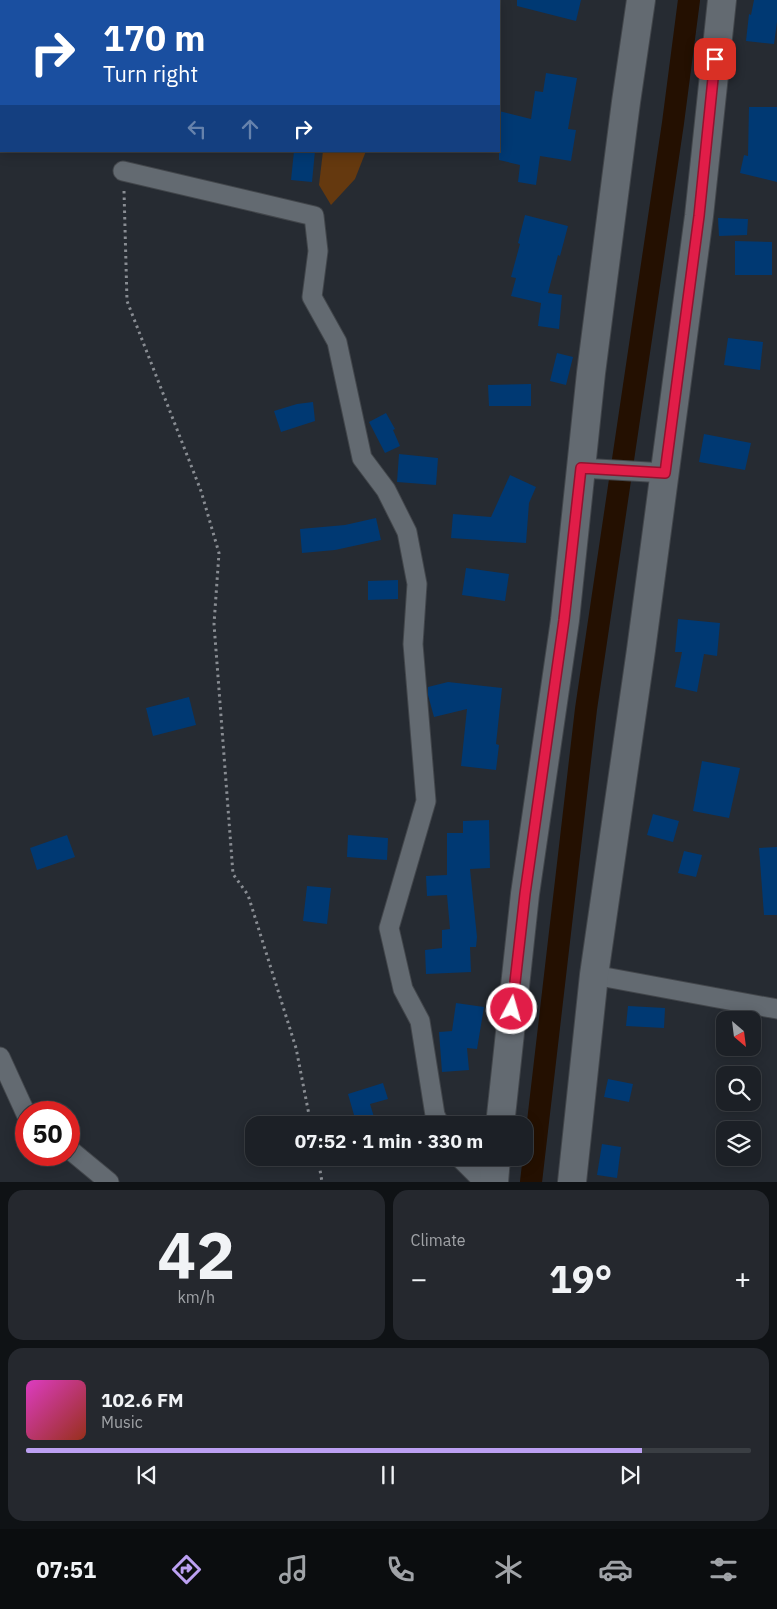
<!DOCTYPE html>
<meta charset="utf-8">
<style>
:root{--surface:#1c2026;--page:#25282e;--text:#f1f3f6;--muted:#a0a3a7;--line:#3a3e43;--accent:#bca0f2}
body{margin:0;font-family:"IBM Plex Sans",sans-serif;background:var(--page);color:var(--text);height:100vh;display:flex;flex-direction:column;font-size:19px;white-space:nowrap}
*{box-sizing:border-box;margin:0}
p{font-size:16px;color:var(--muted)}
.icon{flex:none;width:28px;height:28px;fill:none;stroke:currentColor;stroke-width:2;stroke-linecap:round;stroke-linejoin:round}
.map{position:relative;height:1182px;overflow:hidden}
.drawer{display:flex;flex-direction:column;gap:8px;padding:8px;background:#0f1215;flex:1}
.drawer>*{flex:none}
.hud{position:absolute;left:0px;top:0px;width:500px;height:152px;box-shadow:0 2px 12px #0003,0 0 0 1px var(--line);background:#1a4fa0;color:#fff;overflow:hidden}
.needle{width:32px;rotate:152deg}
.controls{position:absolute;left:716px;top:1011px;display:grid;gap:10px}
.controls a{display:grid;place-items:center;width:45px;height:45px;border-radius:10px;background:var(--surface);box-shadow:0 2px 12px #0003,0 0 0 1px var(--line);font-size:25px}
.speed{position:absolute;left:15px;top:1101px;display:flex;gap:10px;font-size:25px;font-weight:700;text-align:center}
.speed>*{display:grid;place-content:center;width:65px;height:65px;border-radius:50%;background:var(--surface);box-shadow:0 2px 12px #0003,0 0 0 1px var(--line);line-height:1}
.speed .limit{border:8px solid #d22;background:#fff;color:#111}
.pin{position:absolute;display:grid;place-items:center;width:42px;height:42px;color:#fff;margin:-21px;border-radius:10px;box-shadow:0 2px 8px #0006}
.me{position:absolute;width:55px;margin:-28px;rotate:6deg;stroke-linejoin:round;filter:drop-shadow(0 0 4px #0008)}
.turn{display:flex;align-items:center;gap:18px;height:105px;padding:0 20px;font-size:22px}
.turn .icon{width:65px;height:65px;stroke-width:2.5}
.turn b{display:block;font-size:35px;line-height:42px}
.lanes{display:flex;align-items:center;height:48px;padding:0 20px;background:#0003;justify-content:center;gap:25px;direction:ltr}
.lanes .off{opacity:.35}
.big{font-size:38px;font-weight:700;line-height:1.1}
.drawer .tile{flex:1;display:flex;flex-direction:column;justify-content:center;gap:8px;min-width:0;padding:0 18px;border-radius:15px;background:var(--page)}
.drawer .dial{align-items:center;gap:0}
.dial b{font-size:65px;line-height:1}
.song{display:flex;align-items:center;gap:15px}
.cover{width:60px;height:60px;border-radius:8px;background:linear-gradient(135deg,hsl(310 70% 55%),hsl(10 70% 35%))}
.played{height:5px;border-radius:2px;background:linear-gradient(90deg,var(--accent) 85%,var(--line) 85%)}
.keys{display:flex;justify-content:space-around;direction:ltr}
.heat{display:flex;justify-content:space-between;align-items:center;font-size:28px;direction:ltr}
.drawer .tiles{flex:1;display:grid;gap:8px;grid-template-columns:1fr 1fr}
.tile:last-child{grid-column:span 2}
.trip{position:absolute;left:245px;top:1116px;width:288px;height:50px;border-radius:15px;background:var(--surface);box-shadow:0 2px 12px #0003,0 0 0 1px var(--line);font-weight:700;line-height:50px;text-align:center}
.tabs{display:flex;height:80px;justify-content:space-around;align-items:center;background:#0b0d0f;color:var(--muted)}
.tabs .icon{width:35px;height:35px}
.tabs .active{color:var(--accent)}
.tabs b{font-size:22px;color:var(--text)}
.map>svg:first-child{display:block}
.green{fill:#65390f}
.lines{fill:none;stroke-linecap:round;stroke-linejoin:round}
.canal{stroke:#241001;stroke-width:22}
.building{fill:#003973}
.minor-casing{stroke:#42464b;stroke-width:21}
.secondary-casing{stroke:#42464b;stroke-width:30}
.path{stroke:#898d93;stroke-width:3;stroke-dasharray:2.5 4;stroke-linecap:butt}
.minor{stroke:#636a71;stroke-width:19}
.secondary{stroke:#636a71;stroke-width:28}
.route-casing{stroke:#92132f;stroke-width:12}
.route{stroke:#e11d48;stroke-width:9}
</style>
<div class="map">
<svg width="777" height="1182" viewBox="0 0 777 1182">
<rect width="100%" height="100%" fill="#262b32"/>
<path class="green" d="M323,151h43l-11,28 -24,26 -12,-20z"/>
<g class="lines">
<path class="canal" d="M531,1182l55,-473 87,-586 16,-123"/>
</g>
<g class="building">
<path d="M517,0h64l-5,21 -59,-15z"/>
<path d="M754,0h23v22l-3,22 -28,-3 3,-27 2,1z"/>
<path d="M546,73l31,5 -9,51 8,1 -5,31 -31,-5 -4,29 -18,-3 2,-17 -21,-5v-49l32,8 4,-28 8,1z"/>
<path d="M749,107h28v75l-37,-9 4,-18 4,1z"/>
<path d="M294,151h21l-3,31 -21,-2z"/>
<path d="M525,215l43,11 -8,30 -2,-1 -10,38 14,2 -3,34 -21,-3 3,-23 -30,-7 5,-18 -5,-1 9,-33 -2,-1z"/>
<path d="M718,218l30,1 -1,16 -28,1z"/>
<path d="M735,241l37,1v33h-37z"/>
<path d="M728,338l35,4 -3,28 -36,-5z"/>
<path d="M557,353l16,4 -7,28 -16,-4z"/>
<path d="M531,384v22h-42l-1,-21z"/>
<path d="M313,402l2,19 -34,11 -7,-21 23,-7z"/>
<path d="M386,413l9,16 -2,1 7,16 -15,7 -16,-31z"/>
<path d="M704,434l47,9 -6,27 -46,-8z"/>
<path d="M399,454l39,4 -2,27 -39,-3z"/>
<path d="M510,475l26,12 -7,16 -3,40 -75,-5 2,-24 38,3z"/>
<path d="M376,518l5,22 -46,10 -33,3 -2,-24 45,-4z"/>
<path d="M466,568l43,6 -4,27 -43,-6z"/>
<path d="M398,580v19l-30,1v-19z"/>
<path d="M678,619l42,4 -3,33 -13,-2 -7,38 -22,-5 7,-35h-7z"/>
<path d="M448,682l54,6 -6,56 3,1 -3,25 -35,-4 6,-57 -33,8 -6,-22v-8z"/>
<path d="M189,697l7,28 -43,11 -7,-28z"/>
<path d="M702,761l38,7 -11,50 -36,-7z"/>
<path d="M653,814l26,7 -6,21 -26,-7z"/>
<path d="M489,820l1,48 -20,1 7,68 -1,10h-6l1,25 -45,2 -1,-24 17,-2v-18l8,-1 -3,-34 -20,1 -1,-20 21,-1v-42h16v-12z"/>
<path d="M67,835l8,22 -38,13 -7,-22z"/>
<path d="M348,835l40,3 -1,22 -40,-3z"/>
<path d="M777,847v68h-13l-5,-67z"/>
<path d="M684,851l18,4 -6,22 -18,-4z"/>
<path d="M307,886l24,2 -4,36 -24,-3z"/>
<path d="M456,1003l28,4 -7,42 -10,-1 2,22 -27,2 -3,-40 13,-1z"/>
<path d="M628,1006l37,2 -1,20 -38,-2z"/>
<path d="M608,1079l25,5 -4,18 -25,-5z"/>
<path d="M383,1083l5,16 -18,5 4,13 -18,5 -8,-28z"/>
<path d="M602,1144l19,3 -4,31 -20,-3z"/>
</g>
<g class="lines">
<defs>
<g id="minor">
<path d="M123,171l191,45 4,35 -6,46 25,45 25,116 24,32 21,42 10,52 -4,60 13,157 -37,127 14,61 17,32 15,94 5,10"/>
<path d="M581,468l84,5"/>
<path d="M594,975l183,34"/>
<path d="M0,1057l26,57"/>
<path d="M69,1149l40,33"/>
<path d="M460,1158l19,19 2,5"/>
</g>
<g id="secondary">
<path d="M500,1125l25,-231 40,-274 26,-247 35,-271 15,-102"/>
<path d="M494,1182l2,-24"/>
<path d="M572,1182l22,-207 47,-325 58,-434 23,-216"/>
</g>
</defs>
<use href="#minor" class="minor-casing"/>
<use href="#secondary" class="secondary-casing"/>
<g class="path">
<path d="M134,1v-1"/>
<path d="M124,191l3,110 74,190 18,62 -5,71 19,250 15,21 48,153 15,77"/>
<path d="M318,1158l4,24"/>
</g>
<use href="#minor" class="minor"/>
<use href="#secondary" class="secondary"/>
</g>
<g class="lines">
<defs>
<path id="route" d="M512,1009l13,-115 39,-274 17,-152 84,5 34,-257 16,-157"/>
</defs>
<use href="#route" class="route-casing"/>
<use href="#route" class="route"/>
</g>
</svg>
<div class="controls">
<a><svg class="needle" viewBox="-14 -14 28 28"><path d="M0-13l5 13h-10z" fill="#e53935"/><path d="M0 13l5-13h-10z" fill="#a0a3a7"/></svg></a>
<a><svg class="icon" aria-label="search" viewBox="0 0 24 24"><circle cx="10" cy="10" r="6"/><path d="M15 15l6 6"/></svg></a>
<a><svg class="icon" aria-label="layers" viewBox="0 0 24 24"><path d="M12 4l9 5-9 5-9-5zM3 14l9 5 9-5"/></svg></a>
</div>
<div class="speed"><div class="limit">50</div></div>
<div class="pin" style="left:715px;top:59px;background:#d93025"><svg class="icon" aria-label="arrive" viewBox="0 0 24 24"><path d="M6 21V4h12l-3 4 3 4H6"/></svg></div>
<svg class="me" style="left:512px;top:1009px" viewBox="-20 -20 40 40"><circle r="17" fill="#e11d48" stroke="#fff" stroke-width="3"/><path d="M0-11L8 9 0 5-8 9z" fill="#fff"/></svg>
<div class="trip">07:52 · 1 min · 330 m</div>
<div class="hud">
<div class="turn"><svg class="icon" aria-label="right" viewBox="0 0 24 24"><path d="M7 20v-9h11M14 6l5 5-5 5"/></svg><div><b>170 m</b>Turn right</div></div>
<div class="lanes"><svg class="icon off" aria-label="left" viewBox="0 0 24 24"><path d="M17 20v-9H6M10 6l-5 5 5 5"/></svg><svg class="icon off" aria-label="ahead" viewBox="0 0 24 24"><path d="M12 20V5M6 11l6-6 6 6"/></svg><svg class="icon" aria-label="right" viewBox="0 0 24 24"><path d="M7 20v-9h11M14 6l5 5-5 5"/></svg></div>
</div>
</div>
<section class="drawer">
<div class="tiles">
<div class="tile dial"><b>42</b><p>km/h</p></div>
<div class="tile"><p>Climate</p>
<div class="heat"><a>−</a><b class="big">19°</b><a>+</a></div>
</div>
<div class="tile">
<div class="song"><i class="cover"></i><div><b>102.6 FM</b><p>Music</p></div></div>
<div class="played"></div>
<div class="keys"><svg class="icon" aria-label="previous" viewBox="0 0 24 24"><path d="M18 5L8 12l10 7zM5 5v14"/></svg><svg class="icon" aria-label="pause" viewBox="0 0 24 24"><path d="M8 5v14M16 5v14"/></svg><svg class="icon" aria-label="next" viewBox="0 0 24 24"><path d="M6 5l10 7-10 7zM19 5v14"/></svg></div>
</div>
</div>
</section>
<nav class="tabs">
<b>07:51</b>
<svg class="icon active" aria-label="directions" viewBox="0 0 24 24"><path d="M12 3l9 9-9 9-9-9zM9 14v-3h6M13 9l2 2-2 2"/></svg>
<svg class="icon" aria-label="music" viewBox="0 0 24 24"><path d="M9 18V5l10-2v13"/><circle cx="6" cy="18" r="3"/><circle cx="16" cy="16" r="3"/></svg>
<svg class="icon" aria-label="phone" viewBox="0 0 24 24"><path d="M5 4h4l2 5-3 2q2 4 5 5l2-3 5 2v4C11 20 4 13 5 4z"/></svg>
<svg class="icon" aria-label="climate" viewBox="0 0 24 24"><path d="M12 3v18M4 7l16 10M4 17L20 7"/></svg>
<svg class="icon" aria-label="car" viewBox="0 0 24 24"><path d="M5 17H2v-5l4-1 3-4h7l3 4 3 1v5h-3M9 17h6M6 11h13"/><circle cx="7" cy="17" r="2"/><circle cx="17" cy="17" r="2"/></svg>
<svg class="icon" aria-label="filters" viewBox="0 0 24 24"><path d="M4 7h16M4 17h16"/><circle cx="9" cy="7" r="2"/><circle cx="15" cy="17" r="2"/></svg>
</nav>
